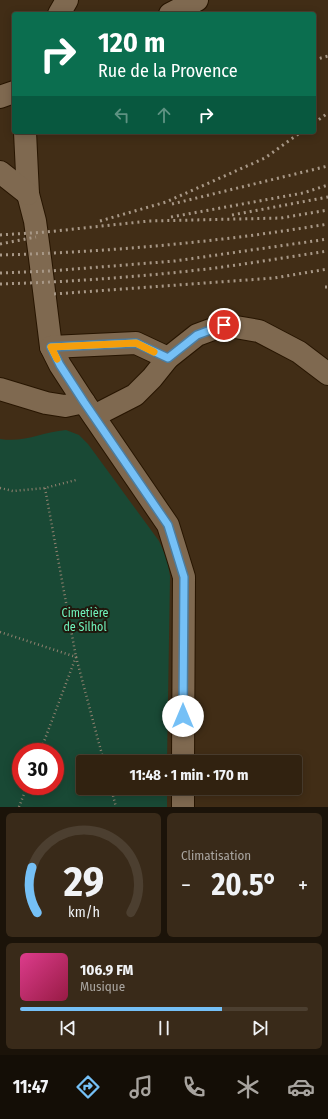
<!DOCTYPE html>
<html lang="fr">
<meta charset="utf-8">
<style>
:root{--surface:#312210;--page:#392a19;--text:#f1f3f6;--muted:#a8a49f;--line:#4c3f30;--accent:#75c0f6}
body{margin:0;font-family:"Fira Sans Condensed",sans-serif;background:var(--page);color:var(--text);height:100vh;display:flex;flex-direction:column;font-size:15px;white-space:nowrap}
*{box-sizing:border-box;margin:0}
p{font-size:13px;color:var(--muted)}
.icon{flex:none;width:22px;height:22px;fill:none;stroke:currentColor;stroke-width:2;stroke-linecap:round;stroke-linejoin:round}
.map{position:relative;height:807px;overflow:hidden}
.sheet{display:flex;flex-direction:column;gap:6px;padding:6px;background:#1b1309;flex:1}
.sheet>*{flex:none}
.top-card{position:absolute;left:12px;top:12px;width:304px;height:122px;border-radius:4px;box-shadow:0 2px 10px #0003,0 0 0 1px var(--line);background:#0b6e4f;color:#fff;overflow:hidden}
.speed{position:absolute;left:12px;top:743px;display:flex;gap:8px;font-size:20px;font-weight:700;text-align:center}
.speed>*{display:grid;place-content:center;width:52px;height:52px;border-radius:50%;background:var(--surface);box-shadow:0 2px 10px #0003,0 0 0 1px var(--line);line-height:1}
.speed .limit{border:6px solid #d22;background:#fff;color:#111}
.pin{position:absolute;display:grid;place-items:center;width:34px;height:34px;color:#fff;margin:-17px;border:2px solid #fff;border-radius:50%;box-shadow:0 1px 4px #0007}
.me{position:absolute;width:44px;margin:-22px;rotate:0deg;stroke-linejoin:round;filter:drop-shadow(0 0 3px #0008)}
.turn{display:flex;align-items:center;gap:14px;height:84px;padding:0 20px;font-size:18px}
.turn .icon{width:52px;height:52px;stroke-width:2.5}
.turn b{display:block;font-size:28px;line-height:34px}
.lanes{display:flex;align-items:center;height:38px;padding:0 20px;background:#0003;justify-content:center;gap:20px;direction:ltr}
.lanes .off{opacity:.35}
.big{font-size:30px;font-weight:700;line-height:1.1}
.sheet .tile{flex:1;display:flex;flex-direction:column;justify-content:center;gap:6px;min-width:0;padding:0 14px;border-radius:6px;background:var(--page)}
.sheet .dial{align-items:center;gap:0}
.dial svg{height:104px;overflow:visible;fill:none;stroke:var(--line);stroke-width:7;stroke-linecap:round;text-anchor:middle}
.dial text{fill:var(--text);stroke:none}
.song{display:flex;align-items:center;gap:12px}
.cover{width:48px;height:48px;border-radius:6px;background:linear-gradient(135deg,hsl(330 70% 55%),hsl(340 70% 35%))}
.played{height:4px;border-radius:2px;background:linear-gradient(90deg,var(--accent) 70%,var(--line) 70%)}
.keys{display:flex;justify-content:space-around;direction:ltr}
.heat{display:flex;justify-content:space-between;align-items:center;font-size:22px;direction:ltr}
.sheet .tiles{flex:1;display:grid;gap:6px;grid-template-columns:1fr 1fr}
.tile:last-child{grid-column:span 2}
.trip{position:absolute;left:76px;top:755px;width:226px;height:40px;border-radius:4px;background:var(--surface);box-shadow:0 2px 10px #0003,0 0 0 1px var(--line);font-weight:700;line-height:40px;text-align:center}
.tabs{display:flex;height:64px;justify-content:space-around;align-items:center;background:#140e06;color:var(--muted)}
.tabs .icon{width:28px;height:28px}
.tabs .selected{color:var(--accent)}
.tabs b{font-size:18px;color:var(--text)}
.map>svg:first-child{display:block}
.green{fill:#194935;fill-rule:evenodd}
.lines{fill:none;stroke-linecap:round;stroke-linejoin:round}
.street-casing{stroke:#271500;stroke-width:24}
.secondary-casing{stroke:#271500;stroke-width:24}
.path{stroke:#928270;stroke-width:2.5;stroke-dasharray:1 3;stroke-linecap:butt}
.street{stroke:#7f6950;stroke-width:22}
.secondary{stroke:#7f6950;stroke-width:22}
.rail{stroke:#a89887;stroke-width:3;stroke-dasharray:2 4;stroke-linecap:butt}
.route-casing{stroke:#4c7da0;stroke-width:10}
.route{stroke:#75c0f6;stroke-width:7}
.slow{stroke:#f59e0b;stroke-width:7}
.labels{text-anchor:middle;dominant-baseline:central;stroke-width:4;stroke-linejoin:round;paint-order:stroke}
.park-label{font-size:12px;fill:#6ff2bb;stroke:#20180d}
</style>
<div class="map">
<svg width="328" height="807" viewBox="0 0 328 807">
<rect width="100%" height="100%" fill="#412d16"/>
<path class="green" d="M66,430l13,5 9,9 71,97 8,18 3,17 -3,186h-84v26h84v19h-167v-368c25,4 42,-7 66,-9zM21,752h34v34h-34z"/>
<g class="lines">
<defs>
<g id="street">
<path d="M59,14l8,-14"/>
<path d="M25,132l3,62 7,27 4,29 12,97 9,18 24,37 84,123 16,52 -1,185"/>
<path d="M0,172l28,22"/>
<path d="M51,347l85,-4 32,15"/>
<path d="M0,389l46,14 19,3 19,-4"/>
<path d="M94,416l41,-21 17,-17 16,-20 29,-23 27,-10 35,6 40,21 29,22"/>
<path d="M183,807v-19"/>
</g>
<g id="secondary">
<path d="M170,14l27,-14"/>
<path d="M0,97l14,-5"/>
</g>
</defs>
<use href="#street" class="street-casing"/>
<use href="#secondary" class="secondary-casing"/>
<g class="path">
<path d="M0,488l13,3 32,-3 31,-8"/>
<path d="M45,488l31,169 28,105"/>
<path d="M0,632l76,25 -36,95"/>
<path d="M111,788l5,19"/>
<path d="M19,807l8,-21"/>
</g>
<use href="#street" class="street"/>
<use href="#secondary" class="secondary"/>
<g class="rail">
<path d="M314,60l14,-4"/>
<path d="M314,123l14,-10"/>
<path d="M172,204l156,-38"/>
<path d="M232,215l96,-18"/>
<path d="M171,217l132,-24 25,-8"/>
<path d="M100,221l66,-19 99,-44 36,-26"/>
<path d="M0,235l46,-3 103,-11 132,-3 47,-8"/>
<path d="M0,244l36,-7"/>
<path d="M0,255c110,-3 220,-13 328,-31"/>
<path d="M0,273l50,-2 125,-10 153,-22"/>
<path d="M0,284c69,-2 138,-7 207,-15 40,-5 81,-12 121,-18"/>
<path d="M325,287h3"/>
<path d="M54,294l220,-16 54,-9"/>
</g>
</g>
<g class="lines">
<defs>
<path id="route" d="M183,716l1,-139 -16,-52 -84,-123 -24,-37 -9,-18 85,-4 32,15 29,-23 27,-10"/>
</defs>
<use href="#route" class="route-casing"/>
<use href="#route" class="route"/>
<path class="slow" d="M57,359l-6,-12 85,-4 18,9"/>
</g>
<g class="labels">
<g class="park-label">
<text x="85" y="613">Cimetière<tspan x="85" dy="14">de Silhol</tspan></text>
</g>
</g>
</svg>
<div class="speed"><div class="limit">30</div></div>
<div class="pin" style="left:224px;top:325px;background:#d93025"><svg class="icon" aria-label="arrive" viewBox="0 0 24 24"><path d="M6 21V4h12l-3 4 3 4H6"/></svg></div>
<svg class="me" style="left:183px;top:716px" viewBox="-20 -20 40 40"><circle r="19" fill="#fff"/><path d="M0-13L10 11 0 6-10 11z" fill="#75c0f6"/></svg>
<div class="trip">11:48 · 1 min · 170 m</div>
<div class="top-card">
<div class="turn"><svg class="icon" aria-label="right" viewBox="0 0 24 24"><path d="M7 20v-9h11M14 6l5 5-5 5"/></svg><div><b>120 m</b>Rue de la Provence</div></div>
<div class="lanes"><svg class="icon off" aria-label="left" viewBox="0 0 24 24"><path d="M17 20v-9H6M10 6l-5 5 5 5"/></svg><svg class="icon off" aria-label="ahead" viewBox="0 0 24 24"><path d="M12 20V5M6 11l6-6 6 6"/></svg><svg class="icon" aria-label="right" viewBox="0 0 24 24"><path d="M7 20v-9h11M14 6l5 5-5 5"/></svg></div>
</div>
</div>
<section class="sheet">
<div class="tiles">
<div class="tile dial"><svg viewBox="0 0 100 80">
<path d="M14 69A42 42 0 1 1 86 69"/>
<path d="M14 69A42 42 0 0 1 10 34" stroke="#75c0f6"/>
<text x="50" y="56" font-size="32" font-weight="700">29</text>
<text x="50" y="72" font-size="11">km/h</text>
</svg></div>
<div class="tile"><p>Climatisation</p>
<div class="heat"><a>−</a><b class="big">20.5°</b><a>+</a></div>
</div>
<div class="tile">
<div class="song"><i class="cover"></i><div><b>106.9 FM</b><p>Musique</p></div></div>
<div class="played"></div>
<div class="keys"><svg class="icon" aria-label="previous" viewBox="0 0 24 24"><path d="M18 5L8 12l10 7zM5 5v14"/></svg><svg class="icon" aria-label="pause" viewBox="0 0 24 24"><path d="M8 5v14M16 5v14"/></svg><svg class="icon" aria-label="next" viewBox="0 0 24 24"><path d="M6 5l10 7-10 7zM19 5v14"/></svg></div>
</div>
</div>
</section>
<nav class="tabs">
<b>11:47</b>
<svg class="icon selected" aria-label="directions" viewBox="0 0 24 24"><path d="M12 3l9 9-9 9-9-9zM9 14v-3h6M13 9l2 2-2 2"/></svg>
<svg class="icon" aria-label="music" viewBox="0 0 24 24"><path d="M9 18V5l10-2v13"/><circle cx="6" cy="18" r="3"/><circle cx="16" cy="16" r="3"/></svg>
<svg class="icon" aria-label="phone" viewBox="0 0 24 24"><path d="M5 4h4l2 5-3 2q2 4 5 5l2-3 5 2v4C11 20 4 13 5 4z"/></svg>
<svg class="icon" aria-label="climate" viewBox="0 0 24 24"><path d="M12 3v18M4 7l16 10M4 17L20 7"/></svg>
<svg class="icon" aria-label="car" viewBox="0 0 24 24"><path d="M5 17H2v-5l4-1 3-4h7l3 4 3 1v5h-3M9 17h6M6 11h13"/><circle cx="7" cy="17" r="2"/><circle cx="17" cy="17" r="2"/></svg>
</nav>
